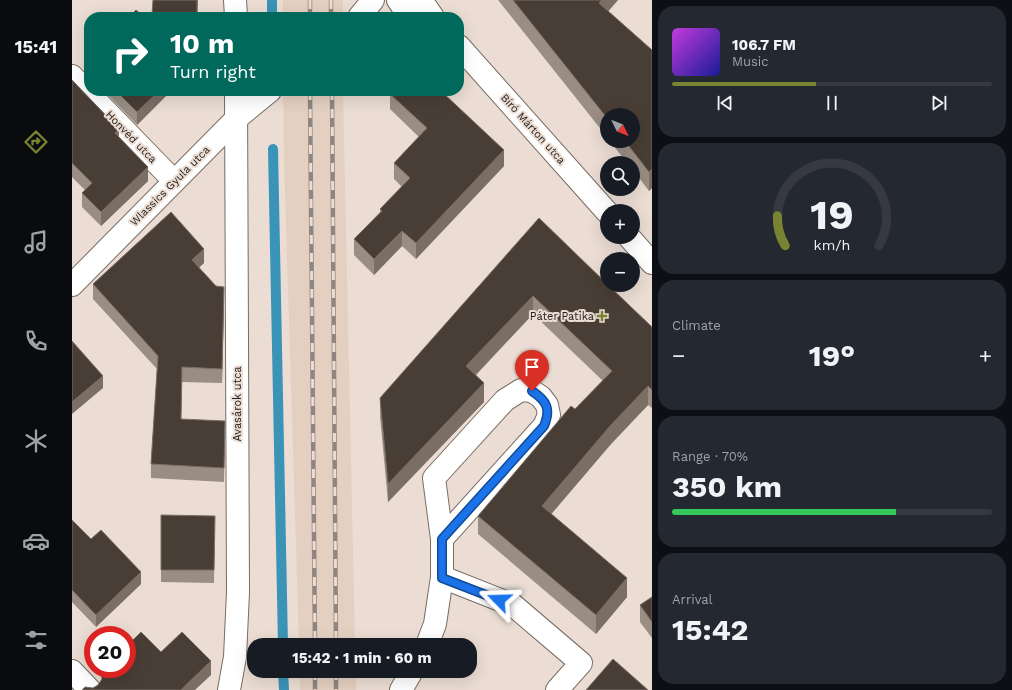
<!DOCTYPE html>
<meta charset="utf-8">
<style>
:root{--surface:#171b24;--page:#242831;--text:#f1f3f6;--muted:#9ea1a6;--line:#363941;--accent:#788432}
body{margin:0;font-family:"Work Sans",sans-serif;background:var(--page);color:var(--text);height:100vh;display:flex;flex-direction:column;font-size:15px;white-space:nowrap}
*{box-sizing:border-box;margin:0}
p{font-size:13px;color:var(--muted)}
.icon{flex:none;width:22px;height:22px;fill:none;stroke:currentColor;stroke-width:2;stroke-linecap:round;stroke-linejoin:round}
.map{position:relative;flex:1;overflow:hidden}
.sheet{display:flex;flex-direction:column;gap:6px;padding:6px;background:#0d0f14;width:360px}
.sheet>*{flex:none}
.guide{position:absolute;left:12px;top:12px;width:380px;height:84px;border-radius:16px;box-shadow:0 4px 16px #0002;background:#00695c;color:#fff;overflow:hidden}
.needle{width:26px;rotate:133deg}
.fabs{position:absolute;left:528px;top:108px;display:grid;gap:8px}
.fabs a{display:grid;place-items:center;width:40px;height:40px;border-radius:50%;background:var(--surface);box-shadow:0 4px 16px #0002;font-size:20px}
.speed{position:absolute;left:12px;top:626px;display:flex;gap:8px;font-size:20px;font-weight:700;text-align:center}
.speed>*{display:grid;place-content:center;width:52px;height:52px;border-radius:50%;background:var(--surface);box-shadow:0 4px 16px #0002;line-height:1}
.speed .limit{border:6px solid #d22;background:#fff;color:#111}
.pin{position:absolute;display:grid;place-items:center;width:34px;height:34px;color:#fff;margin:-41px -17px;border-radius:50% 50% 50% 0;rotate:-45deg;box-shadow:0 0 4px #0007}
.pin .icon{rotate:45deg}
.me{position:absolute;width:44px;margin:-22px;rotate:292deg;stroke-linejoin:round;filter:drop-shadow(0 0 3px #0008)}
.turn{display:flex;align-items:center;gap:14px;height:84px;padding:0 20px;font-size:18px}
.turn .icon{width:52px;height:52px;stroke-width:2.5}
.turn b{display:block;font-size:28px;line-height:34px}
.big{font-size:30px;font-weight:700;line-height:1.1}
.sheet .card{flex:1;display:flex;flex-direction:column;justify-content:center;gap:6px;min-width:0;padding:0 14px;border-radius:16px;background:var(--page)}
.sheet .dial{align-items:center;gap:0}
.dial svg{height:104px;overflow:visible;fill:none;stroke:var(--line);stroke-width:7;stroke-linecap:round;text-anchor:middle}
.dial text{fill:var(--text);stroke:none}
.song{display:flex;align-items:center;gap:12px}
.cover{width:48px;height:48px;border-radius:6px;background:linear-gradient(135deg,hsl(290 70% 55%),hsl(240 70% 35%))}
.played{height:4px;border-radius:2px;background:linear-gradient(90deg,var(--accent) 45%,var(--line) 45%)}
.keys{display:flex;justify-content:space-around;direction:ltr}
.heat{display:flex;justify-content:space-between;align-items:center;font-size:22px;direction:ltr}
.charge{height:6px;border-radius:3px;background:linear-gradient(90deg,#34c759 70%,var(--line) 0)}
.trip{position:absolute;left:175px;top:638px;width:230px;height:40px;border-radius:16px;background:var(--surface);box-shadow:0 4px 16px #0002;font-weight:700;line-height:40px;text-align:center}
main{display:flex;flex:1;min-height:0}
.dock{display:flex;flex-direction:column;width:72px;justify-content:space-around;align-items:center;background:#090b0e;color:var(--muted)}
.dock .icon{width:28px;height:28px}
.dock .on{color:var(--accent)}
.dock b{font-size:18px;color:var(--text)}
.map>svg:first-child{display:block}
.built{fill:#e4d0c1}
.lines{fill:none;stroke-linecap:round;stroke-linejoin:round}
.stream{stroke:#3a94b8;stroke-width:10}
.minor-casing{stroke:#786c63;stroke-width:24}
.minor{stroke:#fff;stroke-width:22}
.rail-casing{stroke:#90867f;stroke-width:4.5}
.rail{stroke:#ebddd3;stroke-width:3;stroke-dasharray:9;stroke-linecap:butt}
.wall{fill:#9a8e84}
.shaded-wall{fill:#7a6e65}
.building{fill:#493e36;stroke:#7a6e65}
.route-casing{stroke:#114b97;stroke-width:10}
.route{stroke:#1a73e8;stroke-width:7}
.poi-dot{fill:#788432;stroke:#ebddd3;stroke-width:1.5}
.labels{text-anchor:middle;dominant-baseline:central;stroke-width:4;stroke-linejoin:round;paint-order:stroke}
.street-label{font-size:11px;fill:#26211e;stroke:#ebddd3}
.poi-label{font-size:11px;fill:#26211e;stroke:#ebddd3;text-anchor:end}
</style>
<main>
<nav class="dock">
<b>15:41</b>
<svg class="icon on" aria-label="directions" viewBox="0 0 24 24"><path d="M12 3l9 9-9 9-9-9zM9 14v-3h6M13 9l2 2-2 2"/></svg>
<svg class="icon" aria-label="music" viewBox="0 0 24 24"><path d="M9 18V5l10-2v13"/><circle cx="6" cy="18" r="3"/><circle cx="16" cy="16" r="3"/></svg>
<svg class="icon" aria-label="phone" viewBox="0 0 24 24"><path d="M5 4h4l2 5-3 2q2 4 5 5l2-3 5 2v4C11 20 4 13 5 4z"/></svg>
<svg class="icon" aria-label="climate" viewBox="0 0 24 24"><path d="M12 3v18M4 7l16 10M4 17L20 7"/></svg>
<svg class="icon" aria-label="car" viewBox="0 0 24 24"><path d="M5 17H2v-5l4-1 3-4h7l3 4 3 1v5h-3M9 17h6M6 11h13"/><circle cx="7" cy="17" r="2"/><circle cx="17" cy="17" r="2"/></svg>
<svg class="icon" aria-label="filters" viewBox="0 0 24 24"><path d="M4 7h16M4 17h16"/><circle cx="9" cy="7" r="2"/><circle cx="15" cy="17" r="2"/></svg>
</nav>
<div class="map">
<svg width="580" height="690" viewBox="0 0 580 690">
<rect width="100%" height="100%" fill="#ebddd3"/>
<g class="built">
<rect x="211" y="0" width="60" height="17"/>
<path d="M211,91h60l12,554h-56l-15,-487z"/>
<rect x="228" y="671" width="56" height="19"/>
</g>
<g class="lines">
<g class="stream">
<path d="M200,0v17"/>
<path d="M201,149l10,496"/>
<path d="M211,671l1,19"/>
</g>
<defs>
<g id="minor">
<path d="M163,0l1,17"/>
<path d="M326,0l6,9 8,8"/>
<path d="M349,0l12,17"/>
<path d="M287,17l14,-17"/>
<path d="M387,46l148,166"/>
<path d="M0,76l102,105"/>
<path d="M557,237l23,26"/>
<path d="M0,285l165,-167 33,-27"/>
<path d="M370,577l71,28 68,58 -24,27"/>
<path d="M355,645l8,-21 7,-47v-38l-8,-61 71,-78 16,-10 11,1 9,6 6,8 2,10 -5,11 -102,113"/>
<path d="M0,671l18,19"/>
<path d="M157,690l6,-33 3,-65 -2,-501"/>
<path d="M329,690l11,-19"/>
</g>
</defs>
<use href="#minor" class="minor-casing"/>
<use href="#minor" class="minor"/>
<defs>
<g id="rail">
<path d="M238,0v17"/>
<path d="M259,0v17"/>
<path d="M238,91l5,554"/>
<path d="M260,91l4,554"/>
<path d="M243,671v19"/>
<path d="M264,671v19"/>
</g>
</defs>
<use href="#rail" class="rail-casing"/>
<use href="#rail" class="rail"/>
</g>
<g class="wall">
<path d="M81,0h45l-1,17h-45z"/>
<path d="M426,0h120l-10,11 44,39v138l-3,3 -16,-21v-7h-6l-17,-22h23l-26,-26v22z"/>
<path d="M17,57v19l-3,-4v-12z"/>
<path d="M0,80l47,58 29,43 -47,45 -19,-19v-14l3,-3 -13,-13z"/>
<path d="M32,91h67l-34,34z"/>
<path d="M318,94l114,72 -88,93 -14,-13 -28,29 -20,-20v-16l26,-27v-3l22,-22 -8,-8v-16l25,-26 -29,-28z"/>
<path d="M467,218l113,109v81l-4,-3 -37,39 -60,70 76,83 -31,37 -118,-100v-18l97,-107 28,-28 -70,-67 -57,61 8,27 -96,100 -8,-86v-18z"/>
<path d="M132,263l-5,4 25,34 -2,82 -40,-1 -1,37 44,17 -1,46 -73,-4v-14l6,-95 -64,-70v-15z"/>
<path d="M89,515l54,13 -1,55 -53,-1z"/>
<path d="M0,520l19,19 50,45 -45,43 -24,-25z"/>
<path d="M580,597v41l-12,-16v-17z"/>
</g>
<g class="shaded-wall">
<path d="M125,0h1l-1,17z"/>
<path d="M530,0h16l-19,22v-19z"/>
<path d="M87,91h12l-34,34v-13z"/>
<path d="M47,129v13l-4,-9z"/>
<path d="M432,150v16l-88,93v-16z"/>
<path d="M76,167v14l-47,45v-14z"/>
<path d="M580,169v19l-3,3v-19z"/>
<path d="M330,231v15l-28,29v-16z"/>
<path d="M132,249v14l-12,11v-14z"/>
<path d="M152,287v14l-2,82v-14z"/>
<path d="M461,296v18l-67,71v-19z"/>
<path d="M31,376v12l-31,26v-12z"/>
<path d="M412,383v19l-96,100v-18z"/>
<path d="M576,386v19l-37,39 -69,81v-19l69,-81z"/>
<path d="M69,572v12l-45,43v-12z"/>
<path d="M555,578v19l-31,37v-19z"/>
<path d="M139,661v14l-16,15h-14z"/>
</g>
<g class="building">
<path d="M81,0h44v17l-45,-2z"/>
<path d="M441,0h89l-3,3 53,47v119l-3,3 -24,-31h8v-26h-26v3z"/>
<path d="M64,10l8,7h-15z"/>
<path d="M17,57v6l-3,-3z"/>
<path d="M0,80l47,49 -4,4 33,34 -47,45 -19,-19 10,-10 -20,-20z"/>
<path d="M44,91h43l-22,21z"/>
<path d="M321,91h48l63,59 -88,93 -14,-12 -28,28 -20,-20 28,-28 -2,-2 30,-31 -16,-15 33,-35 -37,-34z"/>
<path d="M99,212l33,37 -12,11 24,26 8,1 -2,82 -40,-2 -1,52 44,2 -1,47 -73,-4 7,-108 -65,-72z"/>
<path d="M467,218l68,66v1h1l44,42v63l-4,-4 -37,39 -69,81 85,72 -31,37 -118,-99 93,-110 4,3 37,-38 -79,-75 -67,70 18,17 -96,101 -8,-86z"/>
<path d="M0,341l31,35 -31,26z"/>
<path d="M89,515l54,1 -1,54h-53z"/>
<path d="M0,520l19,19 10,-9 40,42 -45,43 -24,-25z"/>
<path d="M580,597v25l-12,-17z"/>
<path d="M69,632l20,20 21,-20 29,29 -30,29h-99l3,-3 8,1 5,-3 4,-6 -1,-8 2,-2h24v-23z"/>
<path d="M541,659l35,31h-62z"/>
</g>
<g class="lines">
<defs>
<path id="route" d="M427,600l-57,-22v-39l102,-113c7,-17 3,-25 -12,-35"/>
</defs>
<use href="#route" class="route-casing"/>
<use href="#route" class="route"/>
</g>
<path class="poi-dot" d="M528 310h4v4h4v4h-4v4h-4v-4h-4v-4h4z"/>
<g class="labels">
<g class="street-label">
<text transform="translate(461 129) rotate(48)">Bíró Márton utca</text>
<text transform="translate(59 137) rotate(46)">Honvéd utca</text>
<text transform="translate(98 186) rotate(-45)">Wlassics Gyula utca</text>
<text transform="translate(165 404) rotate(-90)">Avasárok utca</text>
</g>
<g class="poi-label">
<text x="522" y="316">Páter Patika</text>
</g>
</g>
</svg>
<div class="fabs">
<a><svg class="needle" viewBox="-14 -14 28 28"><path d="M0-13l5 13h-10z" fill="#e53935"/><path d="M0 13l5-13h-10z" fill="#9ea1a6"/></svg></a>
<a><svg class="icon" aria-label="search" viewBox="0 0 24 24"><circle cx="10" cy="10" r="6"/><path d="M15 15l6 6"/></svg></a>
<a>+</a>
<a>−</a>
</div>
<div class="speed"><div class="limit">20</div></div>
<div class="pin" style="left:460px;top:391px;background:#d93025"><svg class="icon" aria-label="arrive" viewBox="0 0 24 24"><path d="M6 21V4h12l-3 4 3 4H6"/></svg></div>
<svg class="me" style="left:427px;top:600px" viewBox="-20 -20 40 40"><path d="M0-17L14 15 0 8-14 15z" fill="#1a73e8" stroke="#fff" stroke-width="4"/></svg>
<div class="trip">15:42 · 1 min · 60 m</div>
<div class="guide">
<div class="turn"><svg class="icon" aria-label="right" viewBox="0 0 24 24"><path d="M7 20v-9h11M14 6l5 5-5 5"/></svg><div><b>10 m</b>Turn right</div></div>
</div>
</div>
<section class="sheet">
<div class="card">
<div class="song"><i class="cover"></i><div><b>106.7 FM</b><p>Music</p></div></div>
<div class="played"></div>
<div class="keys"><svg class="icon" aria-label="previous" viewBox="0 0 24 24"><path d="M18 5L8 12l10 7zM5 5v14"/></svg><svg class="icon" aria-label="pause" viewBox="0 0 24 24"><path d="M8 5v14M16 5v14"/></svg><svg class="icon" aria-label="next" viewBox="0 0 24 24"><path d="M6 5l10 7-10 7zM19 5v14"/></svg></div>
</div>
<div class="card dial"><svg viewBox="0 0 100 80">
<path d="M14 69A42 42 0 1 1 86 69"/>
<path d="M14 69A42 42 0 0 1 8 46" stroke="#788432"/>
<text x="50" y="56" font-size="32" font-weight="700">19</text>
<text x="50" y="72" font-size="11">km/h</text>
</svg></div>
<div class="card"><p>Climate</p>
<div class="heat"><a>−</a><b class="big">19°</b><a>+</a></div>
</div>
<div class="card"><p>Range · 70%</p><b class="big">350 km</b><div class="charge"></div></div>
<div class="card"><p>Arrival</p><b class="big">15:42</b></div>
</section>
</main>
